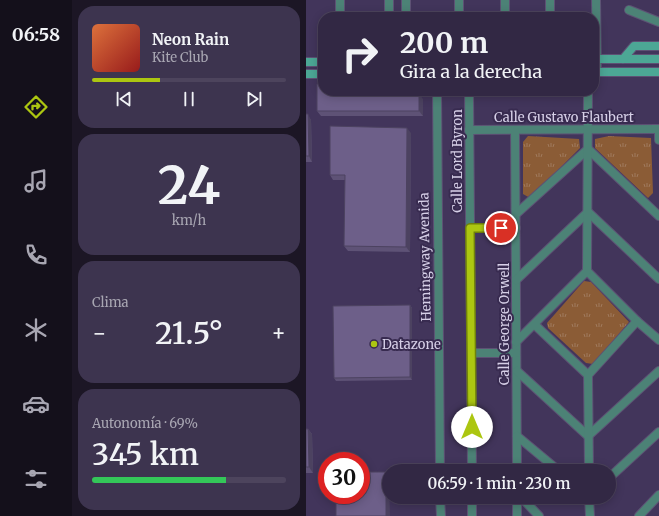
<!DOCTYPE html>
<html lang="es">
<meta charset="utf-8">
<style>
:root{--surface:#322844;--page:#3d344f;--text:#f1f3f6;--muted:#a8a6b2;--line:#4d445d;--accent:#acc611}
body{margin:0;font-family:Merriweather,serif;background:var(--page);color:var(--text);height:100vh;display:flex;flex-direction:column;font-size:15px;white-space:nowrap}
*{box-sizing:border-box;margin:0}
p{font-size:13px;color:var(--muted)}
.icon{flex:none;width:22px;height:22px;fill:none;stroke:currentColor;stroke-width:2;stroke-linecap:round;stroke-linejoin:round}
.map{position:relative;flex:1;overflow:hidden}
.details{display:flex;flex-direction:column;gap:6px;padding:6px;background:#1c1625;width:234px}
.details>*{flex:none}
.top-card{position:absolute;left:12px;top:12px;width:281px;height:84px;border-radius:16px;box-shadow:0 2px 10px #0003,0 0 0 1px var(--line);background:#322844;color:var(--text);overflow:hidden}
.speed{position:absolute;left:12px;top:452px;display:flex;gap:8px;font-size:20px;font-weight:700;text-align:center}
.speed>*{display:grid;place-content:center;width:52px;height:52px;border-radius:50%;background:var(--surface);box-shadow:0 2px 10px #0003,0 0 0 1px var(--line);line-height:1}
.speed .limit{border:6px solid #d22;background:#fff;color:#111}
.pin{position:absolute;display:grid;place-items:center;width:34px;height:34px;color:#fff;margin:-17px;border:2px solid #fff;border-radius:50%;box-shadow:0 1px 4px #0007}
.me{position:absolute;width:44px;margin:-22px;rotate:0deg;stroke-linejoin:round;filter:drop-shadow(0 0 3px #0008)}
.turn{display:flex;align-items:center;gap:14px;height:84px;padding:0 16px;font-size:18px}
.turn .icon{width:52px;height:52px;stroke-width:2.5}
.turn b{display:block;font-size:28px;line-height:34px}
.big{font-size:30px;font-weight:600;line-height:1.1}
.details .widget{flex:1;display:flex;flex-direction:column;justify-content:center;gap:6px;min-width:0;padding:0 14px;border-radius:16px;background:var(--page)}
.details .dial{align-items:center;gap:0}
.dial b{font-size:52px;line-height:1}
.song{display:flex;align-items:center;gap:12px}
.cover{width:48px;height:48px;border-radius:6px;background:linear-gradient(135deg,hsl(20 70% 55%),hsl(0 70% 35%))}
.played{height:4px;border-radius:2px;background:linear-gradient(90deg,var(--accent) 35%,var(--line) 35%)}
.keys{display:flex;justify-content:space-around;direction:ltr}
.heat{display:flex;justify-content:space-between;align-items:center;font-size:22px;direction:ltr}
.charge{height:6px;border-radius:3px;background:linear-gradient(90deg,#34c759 69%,var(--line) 0)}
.trip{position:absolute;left:76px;top:464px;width:234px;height:40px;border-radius:20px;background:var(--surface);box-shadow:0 2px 10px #0003,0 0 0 1px var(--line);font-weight:600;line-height:40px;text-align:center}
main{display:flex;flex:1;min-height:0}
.tab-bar{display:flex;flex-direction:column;width:72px;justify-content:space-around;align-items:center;background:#14101b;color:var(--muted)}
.tab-bar .icon{width:28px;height:28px}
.tab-bar .on{color:var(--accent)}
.tab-bar b{font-size:18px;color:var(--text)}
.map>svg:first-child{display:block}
.grass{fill:url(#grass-tufts)}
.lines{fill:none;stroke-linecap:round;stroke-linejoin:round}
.street-casing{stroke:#5d5174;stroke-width:10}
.secondary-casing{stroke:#5d5174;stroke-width:10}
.street{stroke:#4c8276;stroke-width:8}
.secondary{stroke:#4ca795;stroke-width:8}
.wall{fill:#5e5276}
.shaded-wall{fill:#4c4260}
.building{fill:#6d5f89;stroke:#4c4260}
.route-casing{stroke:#70810b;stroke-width:10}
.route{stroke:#acc611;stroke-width:7}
.poi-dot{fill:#acc611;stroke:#382b50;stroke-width:1.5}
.labels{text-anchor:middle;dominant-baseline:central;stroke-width:4;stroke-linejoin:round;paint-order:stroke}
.street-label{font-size:13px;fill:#d6cfe7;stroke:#382b50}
.poi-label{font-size:13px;fill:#d6cfe7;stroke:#382b50;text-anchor:start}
</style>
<main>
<nav class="tab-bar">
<b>06:58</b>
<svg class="icon on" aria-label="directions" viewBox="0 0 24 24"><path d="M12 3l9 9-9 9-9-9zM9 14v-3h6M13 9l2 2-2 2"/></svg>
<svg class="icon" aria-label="music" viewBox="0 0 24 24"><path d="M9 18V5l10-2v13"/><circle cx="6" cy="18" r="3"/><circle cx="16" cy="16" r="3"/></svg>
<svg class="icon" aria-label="phone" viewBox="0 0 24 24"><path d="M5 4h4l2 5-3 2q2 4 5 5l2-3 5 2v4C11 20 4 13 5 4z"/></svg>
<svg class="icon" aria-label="climate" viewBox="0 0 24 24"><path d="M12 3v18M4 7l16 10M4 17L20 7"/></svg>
<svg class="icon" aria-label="car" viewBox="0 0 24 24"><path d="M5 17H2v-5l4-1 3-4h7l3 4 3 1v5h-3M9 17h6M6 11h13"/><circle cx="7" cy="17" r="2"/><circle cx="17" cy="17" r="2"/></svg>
<svg class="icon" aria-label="filters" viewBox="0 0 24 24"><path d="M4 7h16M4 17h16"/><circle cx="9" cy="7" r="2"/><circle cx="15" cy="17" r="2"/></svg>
</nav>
<section class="details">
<div class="widget">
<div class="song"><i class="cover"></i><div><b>Neon Rain</b><p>Kite Club</p></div></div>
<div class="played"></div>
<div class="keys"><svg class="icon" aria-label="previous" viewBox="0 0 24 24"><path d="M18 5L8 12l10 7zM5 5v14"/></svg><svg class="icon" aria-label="pause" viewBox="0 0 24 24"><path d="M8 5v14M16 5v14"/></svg><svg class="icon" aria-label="next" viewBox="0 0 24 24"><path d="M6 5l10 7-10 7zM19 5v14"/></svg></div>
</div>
<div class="widget dial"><b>24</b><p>km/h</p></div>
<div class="widget"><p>Clima</p>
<div class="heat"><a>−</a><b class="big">21.5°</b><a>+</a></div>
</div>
<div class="widget"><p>Autonomía · 69%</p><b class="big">345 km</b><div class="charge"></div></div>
</section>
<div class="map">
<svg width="353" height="516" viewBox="0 0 353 516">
<defs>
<pattern id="grass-tufts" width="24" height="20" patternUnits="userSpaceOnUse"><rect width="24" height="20" fill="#8b5c36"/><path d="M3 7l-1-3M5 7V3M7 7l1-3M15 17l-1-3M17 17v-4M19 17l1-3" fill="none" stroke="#a07a5d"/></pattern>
</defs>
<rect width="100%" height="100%" fill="#42355b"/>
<g class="grass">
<path d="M222,136l51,3 1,9 -50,50 -7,-4v-52z"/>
<path d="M303,136l42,2 2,55 -5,5 -53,-50v-9z"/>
<path d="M278,281l7,1 38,40 -36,42 -7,-1 -38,-35 -1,-5z"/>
</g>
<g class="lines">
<defs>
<g id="street">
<path d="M34,0v17"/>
<path d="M100,0v17"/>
<path d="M153,0v17"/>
<path d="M199,0v17"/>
<path d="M244,0v17"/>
<path d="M290,0l1,72"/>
<path d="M323,10l30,12"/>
<path d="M83,17v-17"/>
<path d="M131,91l3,380"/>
<path d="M163,91l3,380"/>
<path d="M353,129v11"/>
<path d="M163,130l190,-1"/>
<path d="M209,130l2,341"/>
<path d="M210,214l72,-65 71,67"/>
<path d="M164,228h46"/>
<path d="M281,271l50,50 22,19"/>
<path d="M210,280l72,-68 71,67"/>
<path d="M229,325l53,50"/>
<path d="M210,342l71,-71 1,-180"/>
<path d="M166,353h44"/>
<path d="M211,371l71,65 71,-65"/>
<path d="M211,436l42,35"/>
<path d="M283,471l-1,-96 49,-54"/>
<path d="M303,478l50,-46"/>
<path d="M134,497l1,19"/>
<path d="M166,497v19"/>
<path d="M211,497v19"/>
<path d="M215,497l18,19"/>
<path d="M283,497l1,19"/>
<path d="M333,516l20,-21"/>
</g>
<g id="secondary">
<path d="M288,59h65"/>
<path d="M317,59l11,-13h25"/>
<path d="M0,62h17"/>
<path d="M288,72h65"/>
<path d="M0,74h17"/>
</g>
</defs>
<use href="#street" class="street-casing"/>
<use href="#secondary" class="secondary-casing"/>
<use href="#street" class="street"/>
<use href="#secondary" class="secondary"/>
</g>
<g class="wall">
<path d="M17,91h12v2l88,6v17h-102l-4,-5z"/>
<path d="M0,114l5,6 1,42h-6z"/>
<path d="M105,133l-1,119 -62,-1 -4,-5 1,-66h-12l-3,-5z"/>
<path d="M104,305l2,3v72l-76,1 -2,-3z"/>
<path d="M0,429h2l4,5 1,39h-7z"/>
</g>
<g class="shaded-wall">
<path d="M25,91h4v8l-4,-6z"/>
<path d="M113,94l4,5v17l-4,-5z"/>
<path d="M2,114l3,6 1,42 -3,-6z"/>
<path d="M101,128l4,5 -1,119 -4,-5z"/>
<path d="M104,305l2,3v72l-2,-3z"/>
<path d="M2,429l4,5 1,39 -4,-6z"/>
<path d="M80,472l3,4 1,40h-4z"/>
</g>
<g class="building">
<path d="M11,84h6v7h8v2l88,1v17h-102z"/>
<path d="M0,114h2l1,42h-3z"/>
<path d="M24,126l77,2 -1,119 -62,-1 1,-71h-15z"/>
<path d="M104,305v72l-76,1 -1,-72z"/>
<path d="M0,429h2l1,38h-3z"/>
<path d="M55,472h25v44h-50v-21h25z"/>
</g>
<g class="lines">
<defs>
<path id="route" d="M166,427l-2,-199h31"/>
</defs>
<use href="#route" class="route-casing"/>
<use href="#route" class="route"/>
</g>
<circle class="poi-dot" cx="68" cy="344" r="4"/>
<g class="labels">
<g class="street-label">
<text x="258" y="117">Calle Gustavo Flaubert</text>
<text transform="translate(151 161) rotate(-90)">Calle Lord Byron</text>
<text transform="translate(119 257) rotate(-91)">Hemingway Avenida</text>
<text transform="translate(198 324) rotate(-90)">Calle George Orwell</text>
</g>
<g class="poi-label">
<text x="76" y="344">Datazone</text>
</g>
</g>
</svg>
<div class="speed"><div class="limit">30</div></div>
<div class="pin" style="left:195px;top:228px;background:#d93025"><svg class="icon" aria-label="arrive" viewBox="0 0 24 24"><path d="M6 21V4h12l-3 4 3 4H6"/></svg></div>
<svg class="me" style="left:166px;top:427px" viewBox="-20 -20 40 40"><circle r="19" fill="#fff"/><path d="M0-13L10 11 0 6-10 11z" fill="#acc611"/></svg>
<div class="trip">06:59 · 1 min · 230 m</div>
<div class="top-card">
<div class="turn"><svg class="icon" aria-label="right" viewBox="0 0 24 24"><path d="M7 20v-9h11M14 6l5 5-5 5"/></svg><div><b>200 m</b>Gira a la derecha</div></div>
</div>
</div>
</main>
